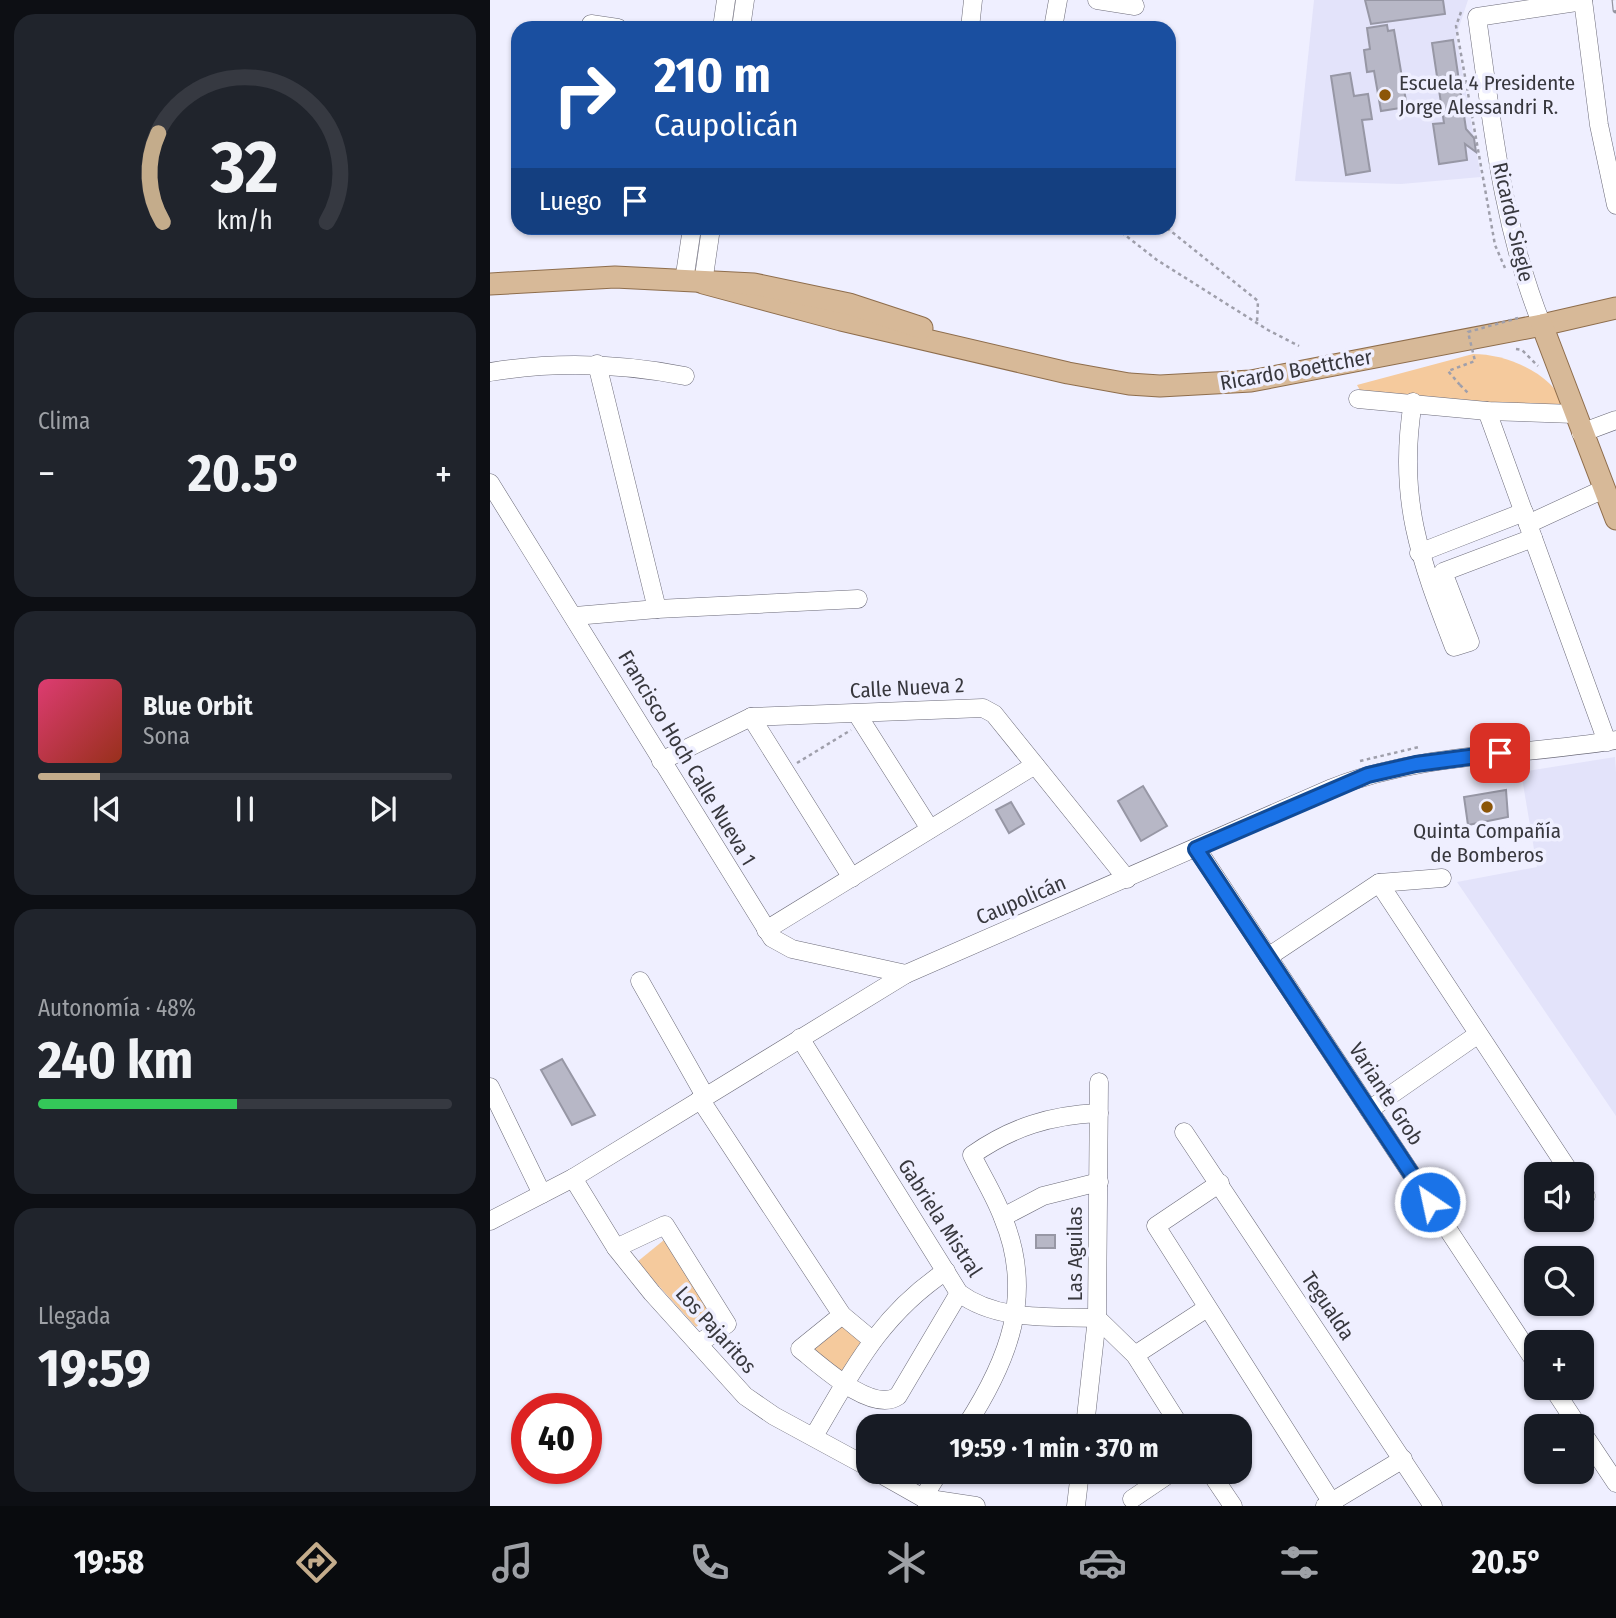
<!DOCTYPE html>
<html lang="es">
<meta charset="utf-8">
<style>
:root{--surface:#171b24;--page:#20242c;--text:#f1f3f6;--muted:#9ea1a6;--line:#363941;--accent:#c4ac8b}
body{margin:0;font-family:"Fira Sans Condensed",sans-serif;background:var(--page);color:var(--text);height:100vh;display:flex;flex-direction:column;font-size:26px;white-space:nowrap}
*{box-sizing:border-box;margin:0}
p{font-size:23px;color:var(--muted)}
.icon{flex:none;width:38px;height:38px;fill:none;stroke:currentColor;stroke-width:2;stroke-linecap:round;stroke-linejoin:round}
.map{position:relative;flex:1;overflow:hidden}
.details{display:flex;flex-direction:column;gap:14px;padding:14px;background:#0d0f14;width:490px}
.details>*{flex:none}
.top-card{position:absolute;left:21px;top:21px;width:665px;height:214px;border-radius:21px;box-shadow:0 2px 5px #0004;background:#1a4fa0;color:#fff;overflow:hidden}
.controls{position:absolute;left:1034px;top:1162px;display:grid;gap:14px}
.controls a{display:grid;place-items:center;width:70px;height:70px;border-radius:14px;background:var(--surface);box-shadow:0 2px 5px #0004;font-size:35px}
.speed{position:absolute;left:21px;top:1393px;display:flex;gap:14px;font-size:35px;font-weight:700;text-align:center}
.speed>*{display:grid;place-content:center;width:91px;height:91px;border-radius:50%;background:var(--surface);box-shadow:0 2px 5px #0004;line-height:1}
.speed .limit{border:10px solid #d22;background:#fff;color:#111}
.pin{position:absolute;display:grid;place-items:center;width:60px;height:60px;color:#fff;margin:-30px;border-radius:14px;box-shadow:0 4px 10px #0006}
.me{position:absolute;width:77px;margin:-38px;rotate:326deg;stroke-linejoin:round;filter:drop-shadow(0 0 5px #0008)}
.turn{display:flex;align-items:center;gap:24px;height:147px;padding:0 28px;font-size:32px}
.turn .icon{width:91px;height:91px;stroke-width:2.5}
.turn b{display:block;font-size:49px;line-height:60px}
.then{display:flex;align-items:center;height:66px;padding:0 28px;background:#0003;gap:14px;font-size:26px}
.big{font-size:52px;font-weight:700;line-height:1.1}
.details .widget{flex:1;display:flex;flex-direction:column;justify-content:center;gap:10px;min-width:0;padding:0 24px;border-radius:21px;background:var(--page)}
.details .dial{align-items:center;gap:0}
.dial svg{height:182px;overflow:visible;fill:none;stroke:var(--line);stroke-width:7;stroke-linecap:round;text-anchor:middle}
.dial text{fill:var(--text);stroke:none}
.song{display:flex;align-items:center;gap:21px}
.cover{width:84px;height:84px;border-radius:10px;background:linear-gradient(135deg,hsl(340 70% 55%),hsl(10 70% 35%))}
.played{height:7px;border-radius:4px;background:linear-gradient(90deg,var(--accent) 15%,var(--line) 15%)}
.keys{display:flex;justify-content:space-around;direction:ltr}
.heat{display:flex;justify-content:space-between;align-items:center;font-size:38px;direction:ltr}
.charge{height:10px;border-radius:5px;background:linear-gradient(90deg,#34c759 48%,var(--line) 0)}
.trip{position:absolute;left:366px;top:1414px;width:396px;height:70px;border-radius:21px;background:var(--surface);box-shadow:0 2px 5px #0004;font-weight:700;line-height:70px;text-align:center}
.dock{display:flex;height:112px;justify-content:space-around;align-items:center;background:#090b0e;color:var(--muted)}
.dock .icon{width:49px;height:49px}
.dock .active{color:var(--accent)}
.dock b{font-size:32px;color:var(--text)}
main{display:flex;flex:1;min-height:0}
.map>svg:first-child{display:block}
.built{fill:#e3e3fa}
.green{fill:#f5ca9d}
.building{fill:#b7b7c6;stroke:#9797a5;stroke-width:2}
.lines{fill:none;stroke-linecap:round;stroke-linejoin:round}
.minor-casing{stroke:#6c6b79;stroke-width:19}
.major-casing{stroke:#8e6d4c;stroke-width:23}
.path{stroke:#9f9fab;stroke-width:2.5;stroke-dasharray:3.5 3.5;stroke-linecap:butt}
.minor{stroke:#fff;stroke-width:18}
.major{stroke:#d7b998;stroke-width:21}
.rail-casing{stroke:#9595a0;stroke-width:7}
.rail{stroke:#efefff;stroke-width:4.5;stroke-dasharray:13;stroke-linecap:butt}
.path-bridge{stroke:#9f9fab;stroke-width:2.5;stroke-dasharray:3.5 3.5;stroke-linecap:butt}
.route-casing{stroke:#114b97;stroke-width:18}
.route{stroke:#1a73e8;stroke-width:12}
.poi-dot{fill:#8c5608;stroke:#efefff;stroke-width:2.5}
.labels{text-anchor:middle;dominant-baseline:central;stroke-width:7;stroke-linejoin:round;paint-order:stroke}
.poi-label{font-size:21px;fill:#38383e;stroke:#efefff;text-anchor:start}
.street-label{font-size:21px;fill:#38383e;stroke:#efefff}
</style>
<main>
<section class="details">
<div class="widget dial"><svg viewBox="0 0 100 80">
<path d="M14 69A42 42 0 1 1 86 69"/>
<path d="M14 69A42 42 0 0 1 12 30" stroke="#c4ac8b"/>
<text x="50" y="56" font-size="32" font-weight="700">32</text>
<text x="50" y="72" font-size="11">km/h</text>
</svg></div>
<div class="widget"><p>Clima</p>
<div class="heat"><a>−</a><b class="big">20.5°</b><a>+</a></div>
</div>
<div class="widget">
<div class="song"><i class="cover"></i><div><b>Blue Orbit</b><p>Sona</p></div></div>
<div class="played"></div>
<div class="keys"><svg class="icon" aria-label="previous" viewBox="0 0 24 24"><path d="M18 5L8 12l10 7zM5 5v14"/></svg><svg class="icon" aria-label="pause" viewBox="0 0 24 24"><path d="M8 5v14M16 5v14"/></svg><svg class="icon" aria-label="next" viewBox="0 0 24 24"><path d="M6 5l10 7-10 7zM19 5v14"/></svg></div>
</div>
<div class="widget"><p>Autonomía · 48%</p><b class="big">240 km</b><div class="charge"></div></div>
<div class="widget"><p>Llegada</p><b class="big">19:59</b></div>
</section>
<div class="map">
<svg width="1126" height="1506" viewBox="0 0 1126 1506">
<rect width="100%" height="100%" fill="#efefff"/>
<g class="built">
<path d="M824,0h154l-12,36 25,141 -80,7 -106,-3z"/>
<path d="M1125,757l1,15v344l-159,-234 80,-15 -16,-95z"/>
</g>
<g class="green">
<path d="M983,354c35,0 81,20 93,54l-204,-14 -5,-9z"/>
<path d="M174,1240l47,75 -15,12 -59,-65z"/>
<path d="M352,1320l22,20 -25,38 -34,-29z"/>
</g>
<g class="building">
<path d="M875,0h78l2,14 -74,10z"/>
<path d="M897,25l1,6 6,-1 13,77 -26,4 -7,-40 -7,1 -3,-22 6,-1 -3,-21z"/>
<path d="M963,40l13,89 8,9 2,14 -11,-8 2,16 -28,4 -6,-40 11,-1 -12,-80z"/>
<path d="M860,73l4,23 14,-2 4,25 -10,1 8,51 -24,4 -15,-99z"/>
<path d="M653,786l24,40 -26,15 -23,-40z"/>
<path d="M1016,790l2,27 -40,8 -4,-28z"/>
<path d="M521,802l13,22 -15,9 -13,-23z"/>
<path d="M72,1059l33,56 -23,10 -31,-55z"/>
<rect x="546" y="1235" width="19" height="13"/>
</g>
<g class="lines">
<defs>
<g id="minor">
<path d="M607,0l38,6"/>
<path d="M1093,0l16,125 17,80"/>
<path d="M101,24l27,4"/>
<path d="M232,28l4,-28"/>
<path d="M251,28l4,-28"/>
<path d="M480,28l3,-28"/>
<path d="M563,28l5,-28"/>
<path d="M194,281l8,-53"/>
<path d="M213,283l8,-55"/>
<path d="M1052,325c-40,-99 -50,-203 -65,-308l106,-16"/>
<path d="M107,364l60,245"/>
<path d="M0,372c66,-11 129,-9 195,4"/>
<path d="M868,399l129,12 87,3"/>
<path d="M923,402c-16,96 7,157 41,245l16,-5 -27,-70 90,-34"/>
<path d="M997,411l120,331"/>
<path d="M1091,433l35,-13"/>
<path d="M0,483l282,455 20,11 114,25"/>
<path d="M1038,524l76,-35"/>
<path d="M929,553l105,-41"/>
<path d="M85,616l82,-7 201,-10"/>
<path d="M367,714l73,115"/>
<path d="M261,717l101,161"/>
<path d="M171,761l90,-44 232,-9 11,6 133,165"/>
<path d="M707,849l339,514"/>
<path d="M889,883l192,291"/>
<path d="M276,930l269,-165"/>
<path d="M778,957l111,-74 63,-5"/>
<path d="M150,981l65,115"/>
<path d="M310,1038l159,255c39,29 92,23 138,25l38,37 45,71"/>
<path d="M0,1087l52,107"/>
<path d="M210,1099l142,216 30,25"/>
<path d="M879,1110l108,-75"/>
<path d="M694,1132l249,374"/>
<path d="M83,1178l43,70 36,45 93,103 29,20 94,51"/>
<path d="M730,1183l-64,43 178,280"/>
<path d="M1092,1190l4,6"/>
<path d="M513,1217l40,-21 56,-14"/>
<path d="M0,1221l83,-43 333,-204 426,-186c91,-36 189,-32 284,-48"/>
<path d="M126,1248l49,-23 62,99 -29,20"/>
<path d="M352,1315l-42,34c20,16 72,65 98,47l61,-103"/>
<path d="M645,1355l72,-47"/>
<path d="M1063,1388l25,38"/>
<path d="M476,1426c42,-65 69,-131 37,-208 -8,-22 -21,-42 -31,-63 40,-28 79,-40 127,-42"/>
<path d="M595,1426l12,-108 2,-236"/>
<path d="M1092,1432l34,51"/>
<path d="M324,1436c39,-66 66,-121 132,-165"/>
<path d="M387,1472l46,26 53,8"/>
<path d="M720,1472l23,34"/>
<path d="M433,1498l16,-26"/>
<path d="M642,1499l40,-27"/>
<path d="M586,1506l4,-34"/>
<path d="M835,1506l78,-47"/>
</g>
<g id="major">
<path d="M213,283l138,37 227,53 61,11 31,2 91,-5 291,-56 74,-17"/>
<path d="M0,284l125,-7 139,7 95,20 73,24"/>
<path d="M1052,325l74,194"/>
</g>
</defs>
<use href="#minor" class="minor-casing"/>
<use href="#major" class="major-casing"/>
<g class="path">
<path d="M971,12l-5,14 39,219 10,23"/>
<path d="M626,228l41,32 111,70 31,16"/>
<path d="M677,228l91,73 -1,21"/>
<path d="M1026,349l6,1 16,16"/>
<path d="M970,385l9,9"/>
<path d="M870,761l59,-14"/>
<path d="M307,763l54,-33"/>
</g>
<use href="#minor" class="minor"/>
<use href="#major" class="major"/>
<defs>
<path id="rail" d="M1125,0l1,10"/>
</defs>
<use href="#rail" class="rail-casing"/>
<use href="#rail" class="rail"/>
<path class="path-bridge" d="M970,385l-12,-14 27,-10 -7,-29 50,-14"/>
</g>
<g class="lines">
<defs>
<path id="route" d="M940,1202l-234,-353 172,-74 48,-11 84,-11"/>
</defs>
<use href="#route" class="route-casing"/>
<use href="#route" class="route"/>
</g>
<g class="poi-dot">
<circle cx="895" cy="95" r="7"/>
<circle cx="997" cy="807" r="7"/>
</g>
<g class="labels">
<g class="poi-label">
<text x="909" y="83">Escuela 4 Presidente<tspan x="909" dy="24">Jorge Alessandri R.</tspan></text>
<text x="997" y="831" text-anchor="middle">Quinta Compañía<tspan x="997" dy="24">de Bomberos</tspan></text>
</g>
<g class="street-label">
<text transform="translate(1023 222) rotate(77)">Ricardo Siegle</text>
<text transform="translate(806 370) rotate(-10)">Ricardo Boettcher</text>
<text transform="translate(417 688) rotate(-3)">Calle Nueva 2</text>
<text transform="translate(197 758) rotate(59)">Francisco Hoch Calle Nueva 1</text>
<text transform="translate(531 900) rotate(-23)">Caupolicán</text>
<text transform="translate(896 1094) rotate(57)">Variante Grob</text>
<text transform="translate(450 1218) rotate(57)">Gabriela Mistral</text>
<text transform="translate(585 1254) rotate(-90)">Las Aguilas</text>
<text transform="translate(838 1306) rotate(56)">Tegualda</text>
<text transform="translate(226 1330) rotate(48)">Los Pajaritos</text>
</g>
</g>
</svg>
<div class="controls">
<a><svg class="icon" aria-label="sound" viewBox="0 0 24 24"><path d="M4 9h4l5-4v14l-5-4H4zM17 9q2 3 0 6"/></svg></a>
<a><svg class="icon" aria-label="search" viewBox="0 0 24 24"><circle cx="10" cy="10" r="6"/><path d="M15 15l6 6"/></svg></a>
<a>+</a>
<a>−</a>
</div>
<div class="speed"><div class="limit">40</div></div>
<div class="pin" style="left:1010px;top:753px;background:#d93025"><svg class="icon" aria-label="arrive" viewBox="0 0 24 24"><path d="M6 21V4h12l-3 4 3 4H6"/></svg></div>
<svg class="me" style="left:940px;top:1202px" viewBox="-20 -20 40 40"><circle r="17" fill="#1a73e8" stroke="#fff" stroke-width="3"/><path d="M0-11L8 9 0 5-8 9z" fill="#fff"/></svg>
<div class="trip">19:59 · 1 min · 370 m</div>
<div class="top-card">
<div class="turn"><svg class="icon" aria-label="right" viewBox="0 0 24 24"><path d="M7 20v-9h11M14 6l5 5-5 5"/></svg><div><b>210 m</b>Caupolicán</div></div>
<div class="then">Luego<svg class="icon" aria-label="arrive" viewBox="0 0 24 24"><path d="M6 21V4h12l-3 4 3 4H6"/></svg></div>
</div>
</div>
</main>
<nav class="dock">
<b>19:58</b>
<svg class="icon active" aria-label="directions" viewBox="0 0 24 24"><path d="M12 3l9 9-9 9-9-9zM9 14v-3h6M13 9l2 2-2 2"/></svg>
<svg class="icon" aria-label="music" viewBox="0 0 24 24"><path d="M9 18V5l10-2v13"/><circle cx="6" cy="18" r="3"/><circle cx="16" cy="16" r="3"/></svg>
<svg class="icon" aria-label="phone" viewBox="0 0 24 24"><path d="M5 4h4l2 5-3 2q2 4 5 5l2-3 5 2v4C11 20 4 13 5 4z"/></svg>
<svg class="icon" aria-label="climate" viewBox="0 0 24 24"><path d="M12 3v18M4 7l16 10M4 17L20 7"/></svg>
<svg class="icon" aria-label="car" viewBox="0 0 24 24"><path d="M5 17H2v-5l4-1 3-4h7l3 4 3 1v5h-3M9 17h6M6 11h13"/><circle cx="7" cy="17" r="2"/><circle cx="17" cy="17" r="2"/></svg>
<svg class="icon" aria-label="filters" viewBox="0 0 24 24"><path d="M4 7h16M4 17h16"/><circle cx="9" cy="7" r="2"/><circle cx="15" cy="17" r="2"/></svg>
<b>20.5°</b>
</nav>
